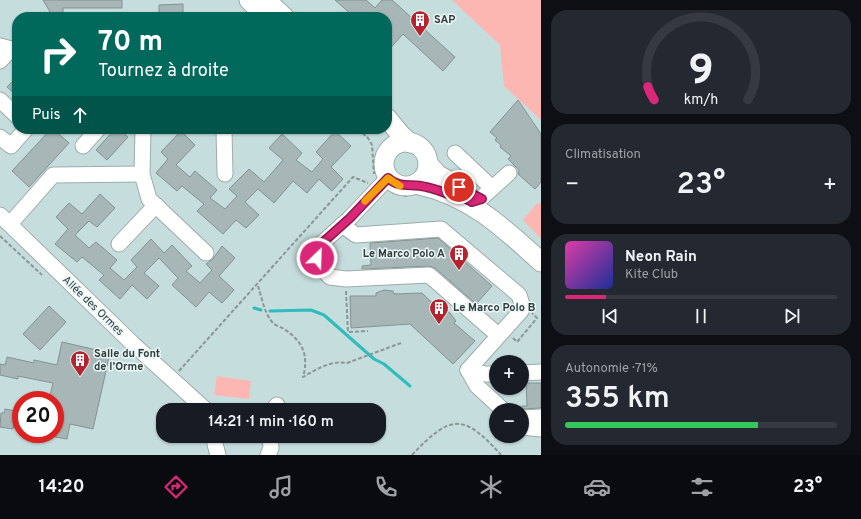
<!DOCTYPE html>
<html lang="fr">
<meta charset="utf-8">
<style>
:root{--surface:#171b24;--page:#242831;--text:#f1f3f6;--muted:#9ea1a6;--line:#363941;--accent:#db2777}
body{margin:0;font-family:Overpass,sans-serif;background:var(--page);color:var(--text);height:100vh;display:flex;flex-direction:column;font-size:15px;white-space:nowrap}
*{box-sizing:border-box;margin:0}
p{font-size:13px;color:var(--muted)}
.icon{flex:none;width:22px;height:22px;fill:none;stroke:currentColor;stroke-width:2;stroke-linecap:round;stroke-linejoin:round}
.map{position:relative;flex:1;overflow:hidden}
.side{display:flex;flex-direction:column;gap:10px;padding:10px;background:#0d0f14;width:320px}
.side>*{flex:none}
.top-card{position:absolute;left:12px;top:12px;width:380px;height:122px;border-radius:16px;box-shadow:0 1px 3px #0004;background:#00695c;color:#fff;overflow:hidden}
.buttons{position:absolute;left:489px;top:355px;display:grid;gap:8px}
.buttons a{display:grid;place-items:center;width:40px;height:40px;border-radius:50%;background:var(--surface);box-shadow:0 1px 3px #0004;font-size:20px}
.speed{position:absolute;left:12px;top:391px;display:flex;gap:8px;font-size:20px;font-weight:700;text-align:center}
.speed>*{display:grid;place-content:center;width:52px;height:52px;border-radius:50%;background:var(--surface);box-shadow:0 1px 3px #0004;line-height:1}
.speed .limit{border:6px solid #d22;background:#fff;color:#111}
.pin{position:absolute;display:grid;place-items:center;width:34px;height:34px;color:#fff;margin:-17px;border:2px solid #fff;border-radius:50%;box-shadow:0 1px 4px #0007}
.me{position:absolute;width:44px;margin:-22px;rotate:24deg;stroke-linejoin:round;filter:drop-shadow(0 0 3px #0008)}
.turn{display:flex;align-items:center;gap:14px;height:84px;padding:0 20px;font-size:18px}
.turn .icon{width:52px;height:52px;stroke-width:2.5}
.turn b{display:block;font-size:28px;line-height:34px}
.then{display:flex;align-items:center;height:38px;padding:0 20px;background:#0003;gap:8px;font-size:15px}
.big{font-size:30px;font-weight:600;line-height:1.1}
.side .widget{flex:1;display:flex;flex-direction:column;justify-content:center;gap:6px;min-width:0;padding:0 14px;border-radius:16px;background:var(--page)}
.side .dial{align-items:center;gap:0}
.dial svg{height:104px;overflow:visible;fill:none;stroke:var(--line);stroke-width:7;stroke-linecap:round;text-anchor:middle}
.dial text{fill:var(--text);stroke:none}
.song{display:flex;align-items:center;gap:12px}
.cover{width:48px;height:48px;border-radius:6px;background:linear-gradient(135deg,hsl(320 70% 55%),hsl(230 70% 35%))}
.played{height:4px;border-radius:2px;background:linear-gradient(90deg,var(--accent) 15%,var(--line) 15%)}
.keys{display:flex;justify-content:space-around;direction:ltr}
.heat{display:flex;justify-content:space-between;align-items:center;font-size:22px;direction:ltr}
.charge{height:6px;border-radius:3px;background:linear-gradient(90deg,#34c759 71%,var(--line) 0)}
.trip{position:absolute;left:156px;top:403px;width:230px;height:40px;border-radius:16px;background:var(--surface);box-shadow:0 1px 3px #0004;font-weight:600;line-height:40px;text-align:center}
.tabs{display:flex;height:64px;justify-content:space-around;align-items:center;background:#090b0e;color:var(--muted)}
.tabs .icon{width:28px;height:28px}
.tabs .current{color:var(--accent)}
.tabs b{font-size:18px;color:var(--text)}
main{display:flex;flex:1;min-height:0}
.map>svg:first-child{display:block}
.built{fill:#c6dddd;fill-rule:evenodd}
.green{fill:#fdb7b2}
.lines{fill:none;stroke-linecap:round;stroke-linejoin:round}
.stream{stroke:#2ebcbd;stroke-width:3}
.building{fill:#a7b6b6;stroke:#849292}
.minor-casing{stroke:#9dabab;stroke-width:17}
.major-casing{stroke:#9dabab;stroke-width:21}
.path{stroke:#8b9695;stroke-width:2;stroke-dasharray:4 2;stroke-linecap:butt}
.minor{stroke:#fff;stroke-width:15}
.major{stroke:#fff;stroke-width:19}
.route-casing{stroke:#8e194d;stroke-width:10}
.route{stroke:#db2777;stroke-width:7}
.slow{stroke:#f59e0b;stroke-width:7}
.labels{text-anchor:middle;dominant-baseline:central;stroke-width:3;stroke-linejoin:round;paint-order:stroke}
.poi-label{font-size:11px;font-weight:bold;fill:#343a3a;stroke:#e8f7f7;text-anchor:start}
.street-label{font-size:11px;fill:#343a3a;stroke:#e8f7f7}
</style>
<main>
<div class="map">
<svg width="541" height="455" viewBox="0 0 541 455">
<rect width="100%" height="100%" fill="#daeae9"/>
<path class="built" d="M0,0h541v455h-541zM17,17h370v112h-370zM496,362h26v26h-26zM21,400h34v34h-34zM163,410h216v26h-216zM496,410h26v26h-26z"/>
<g class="green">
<path d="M452,0h89v120l-37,-34 -4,-41z"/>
<path d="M541,203v36l-18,-19 13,-16z"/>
<path d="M217,376l34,5 -2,18 -35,-4z"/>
</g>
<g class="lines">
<g class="stream">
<path d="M254,308l7,2"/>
<path d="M270,311l41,-1 13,5 50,44 10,5 26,22"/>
</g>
</g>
<g class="building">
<path d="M43,0h79v8h-59v9h-10z"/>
<path d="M335,0h31l9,8 7,-8h10l63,57 -12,14 -40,-37 -16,18v-35h-33z"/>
<path d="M183,4v13h-24v-12z"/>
<path d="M17,77v19l-10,-9z"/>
<path d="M518,100l23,34v48l-6,7 -17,-15 1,-4 -11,-11 3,-3 -11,-9 1,-2 -6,-5 2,-2 -7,-6z"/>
<path d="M51,129h2l16,14 -40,44 -17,-16z"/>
<path d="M115,129h4l9,8 -21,23 -11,-10z"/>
<path d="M181,131l14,14 -19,20 14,12 5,-6 22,19 -7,8 15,11 12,-13 -8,-7 20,-20 15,13 19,-22 -14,-12 13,-14 20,19 -6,7 16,12 11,-13 -7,-7 19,-21 16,15 -20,21 12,12 -11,12 -13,-12 -12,14 -14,-12 -19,22 -16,-14 -13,13 14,13 -13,13 -10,-8 -13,14 -26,-23 7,-7 -22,-18 -5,5 -21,-18 12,-14 -7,-7z"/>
<path d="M100,194l15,14 -18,19 -8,-6 -14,14 14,13 7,-6 21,18 -7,8 14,12 13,-13 -6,-7 20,-21 13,14 8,-8 20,21 -6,5 14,12 12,-13 -6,-6 7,-5 9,-13 13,12 -16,18 15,14 -12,13 -13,-11 -13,15 -24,-22 6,-7 -19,-20 -15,15 15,13 -12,13 -15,-14 -12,14 -21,-19 5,-5 -22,-18 -5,5 -22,-18 13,-15 -12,-12 13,-14 13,11z"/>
<path d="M438,238l54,48 -15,17 7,6 -1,1 -48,-42 -6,-2 -67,3v-3l9,-1 -1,-22z"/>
<path d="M384,290l9,1 1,3 28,-1 19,18 2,-2 7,4 6,8 -2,2 21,18 -22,23 -43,-40 -59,4 -1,-32h26v-3z"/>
<path d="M49,306l17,16 -26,28 -17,-16z"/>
<path d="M62,342l48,11 -17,76 -23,-5 -3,15 -12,-2v-37h-6l4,-17 -35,-7v3l-18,-4v-11l5,1 2,-8 27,6v-3l23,5z"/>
<path d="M526,383h15v25l-19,1v-3h5z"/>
<path d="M5,409l16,3v14l-7,-2 -1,5 -13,-2 1,-14h3z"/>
</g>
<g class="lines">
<defs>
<g id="minor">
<path d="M0,46l11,3 6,5"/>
<path d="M0,61l11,-12"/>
<path d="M0,100l17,16"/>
<path d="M143,129l-1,45 7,25 57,54"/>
<path d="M224,129l1,45"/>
<path d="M0,137l11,9 15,-17"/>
<path d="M83,146l15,-17"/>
<path d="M455,153l37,35"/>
<path d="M388,178l-38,40 -29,26 -4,14 4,10 9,9 16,2 83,-4 69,60"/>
<path d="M461,196l11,6 6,-1 31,-28"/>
<path d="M0,215l132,128 74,67"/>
<path d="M10,224l43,-49 89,-1"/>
<path d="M342,225l14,10 85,-6 78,66 3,9 -1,7 -53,59"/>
<path d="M119,244l37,-39"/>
<path d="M468,370l9,16 26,24"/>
<path d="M468,370l17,4h11"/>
<path d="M522,373l19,-1"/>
<path d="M273,410l4,-5"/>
<path d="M522,418l19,-1"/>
<path d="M522,427l19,2"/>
<path d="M216,436l-1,8 3,11"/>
<path d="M268,455l3,-7 -1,-12"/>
</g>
<g id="major">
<path d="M249,0l18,17"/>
<path d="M266,0l18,17"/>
<path d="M387,118l14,17 9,8"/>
<circle cx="406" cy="164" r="22"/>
<path d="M428,164l10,11 28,15"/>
<path d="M415,184c54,11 87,42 126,78"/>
</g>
</defs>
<use href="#minor" class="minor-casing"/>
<use href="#major" class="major-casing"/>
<g class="path">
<path d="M358,129l10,9 4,7 2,29"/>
<path d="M392,192l15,4"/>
<path d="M0,236l42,39"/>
<path d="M258,286c4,12 6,27 15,37 3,3 8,4 11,6 19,12 25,27 19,48 14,-8 28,-17 44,-14l54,-20"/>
<path d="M346,291l2,41 20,-1"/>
<path d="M513,338l4,4 20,-24 -5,-5"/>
<path d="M179,371l174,-194 15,6"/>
<path d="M412,455c38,-40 51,-43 89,0"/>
</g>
<use href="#minor" class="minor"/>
<use href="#major" class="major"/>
</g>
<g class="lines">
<defs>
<path id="route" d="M317,258l4,-14 29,-26 38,-40c12,11 23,5 38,9 10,2 20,6 30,10l5,-1 11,6 10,-3 -23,-12"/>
</defs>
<use href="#route" class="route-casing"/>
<use href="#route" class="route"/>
<path class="slow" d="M365,201l23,-23 12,8"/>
</g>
<defs>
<symbol id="building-pin" viewBox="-11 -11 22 30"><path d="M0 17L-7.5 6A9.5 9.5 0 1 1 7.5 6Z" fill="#b5242e" stroke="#e8f7f7"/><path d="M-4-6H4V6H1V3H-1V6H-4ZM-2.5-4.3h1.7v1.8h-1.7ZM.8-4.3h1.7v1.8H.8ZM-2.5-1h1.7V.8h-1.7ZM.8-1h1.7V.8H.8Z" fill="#fff"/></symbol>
</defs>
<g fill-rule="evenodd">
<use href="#building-pin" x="409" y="9" width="22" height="30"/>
<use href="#building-pin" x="448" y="243" width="22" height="30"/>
<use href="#building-pin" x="428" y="297" width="22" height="30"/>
<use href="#building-pin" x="69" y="349" width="22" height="30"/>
</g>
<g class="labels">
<g class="poi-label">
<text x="434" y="20">SAP</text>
<text x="445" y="254" text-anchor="end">Le Marco Polo A</text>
<text x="453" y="308">Le Marco Polo B</text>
<text x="94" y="354">Salle du Font<tspan x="94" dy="13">de l’Orme</tspan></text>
</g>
<g class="street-label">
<text transform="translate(93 306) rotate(44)">Allée des Ormes</text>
</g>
</g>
</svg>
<div class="buttons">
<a>+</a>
<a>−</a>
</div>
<div class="speed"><div class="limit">20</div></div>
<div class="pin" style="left:459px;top:187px;background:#d93025"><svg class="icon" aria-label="arrive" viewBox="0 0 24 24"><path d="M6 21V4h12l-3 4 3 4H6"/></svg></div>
<svg class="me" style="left:317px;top:258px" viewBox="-20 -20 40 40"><circle r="17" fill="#db2777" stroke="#fff" stroke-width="3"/><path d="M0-11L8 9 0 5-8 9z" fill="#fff"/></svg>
<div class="trip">14:21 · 1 min · 160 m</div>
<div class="top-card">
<div class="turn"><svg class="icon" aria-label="right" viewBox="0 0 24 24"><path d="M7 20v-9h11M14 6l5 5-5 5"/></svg><div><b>70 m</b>Tournez à droite</div></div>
<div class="then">Puis<svg class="icon" aria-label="ahead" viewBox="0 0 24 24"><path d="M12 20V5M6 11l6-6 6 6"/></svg></div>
</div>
</div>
<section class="side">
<div class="widget dial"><svg viewBox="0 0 100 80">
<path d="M14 69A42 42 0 1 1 86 69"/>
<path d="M14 69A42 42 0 0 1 9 59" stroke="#db2777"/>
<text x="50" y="56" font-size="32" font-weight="700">9</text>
<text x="50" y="72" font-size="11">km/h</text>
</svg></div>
<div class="widget"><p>Climatisation</p>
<div class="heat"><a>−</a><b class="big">23°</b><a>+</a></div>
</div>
<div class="widget">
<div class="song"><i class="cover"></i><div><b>Neon Rain</b><p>Kite Club</p></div></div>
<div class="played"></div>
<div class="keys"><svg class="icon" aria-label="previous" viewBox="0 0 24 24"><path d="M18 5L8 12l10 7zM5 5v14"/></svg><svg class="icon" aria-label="pause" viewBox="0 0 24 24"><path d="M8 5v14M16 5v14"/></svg><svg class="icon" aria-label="next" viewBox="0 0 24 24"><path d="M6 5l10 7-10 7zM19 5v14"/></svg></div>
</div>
<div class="widget"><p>Autonomie · 71%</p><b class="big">355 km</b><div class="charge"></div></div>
</section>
</main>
<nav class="tabs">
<b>14:20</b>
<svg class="icon current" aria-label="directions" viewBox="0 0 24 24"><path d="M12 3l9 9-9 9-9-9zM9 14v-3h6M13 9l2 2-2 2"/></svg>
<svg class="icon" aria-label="music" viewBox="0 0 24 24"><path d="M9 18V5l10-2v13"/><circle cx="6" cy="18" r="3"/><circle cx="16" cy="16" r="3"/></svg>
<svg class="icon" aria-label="phone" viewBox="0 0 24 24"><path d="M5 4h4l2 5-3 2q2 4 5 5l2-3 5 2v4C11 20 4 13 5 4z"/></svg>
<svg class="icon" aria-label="climate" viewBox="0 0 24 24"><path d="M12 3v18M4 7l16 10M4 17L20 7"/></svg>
<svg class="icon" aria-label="car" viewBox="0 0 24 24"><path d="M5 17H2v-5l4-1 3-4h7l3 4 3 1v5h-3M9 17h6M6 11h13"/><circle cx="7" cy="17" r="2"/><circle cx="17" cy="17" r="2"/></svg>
<svg class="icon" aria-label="filters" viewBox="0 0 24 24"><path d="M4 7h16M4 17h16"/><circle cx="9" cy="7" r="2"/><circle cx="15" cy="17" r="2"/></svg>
<b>23°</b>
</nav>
